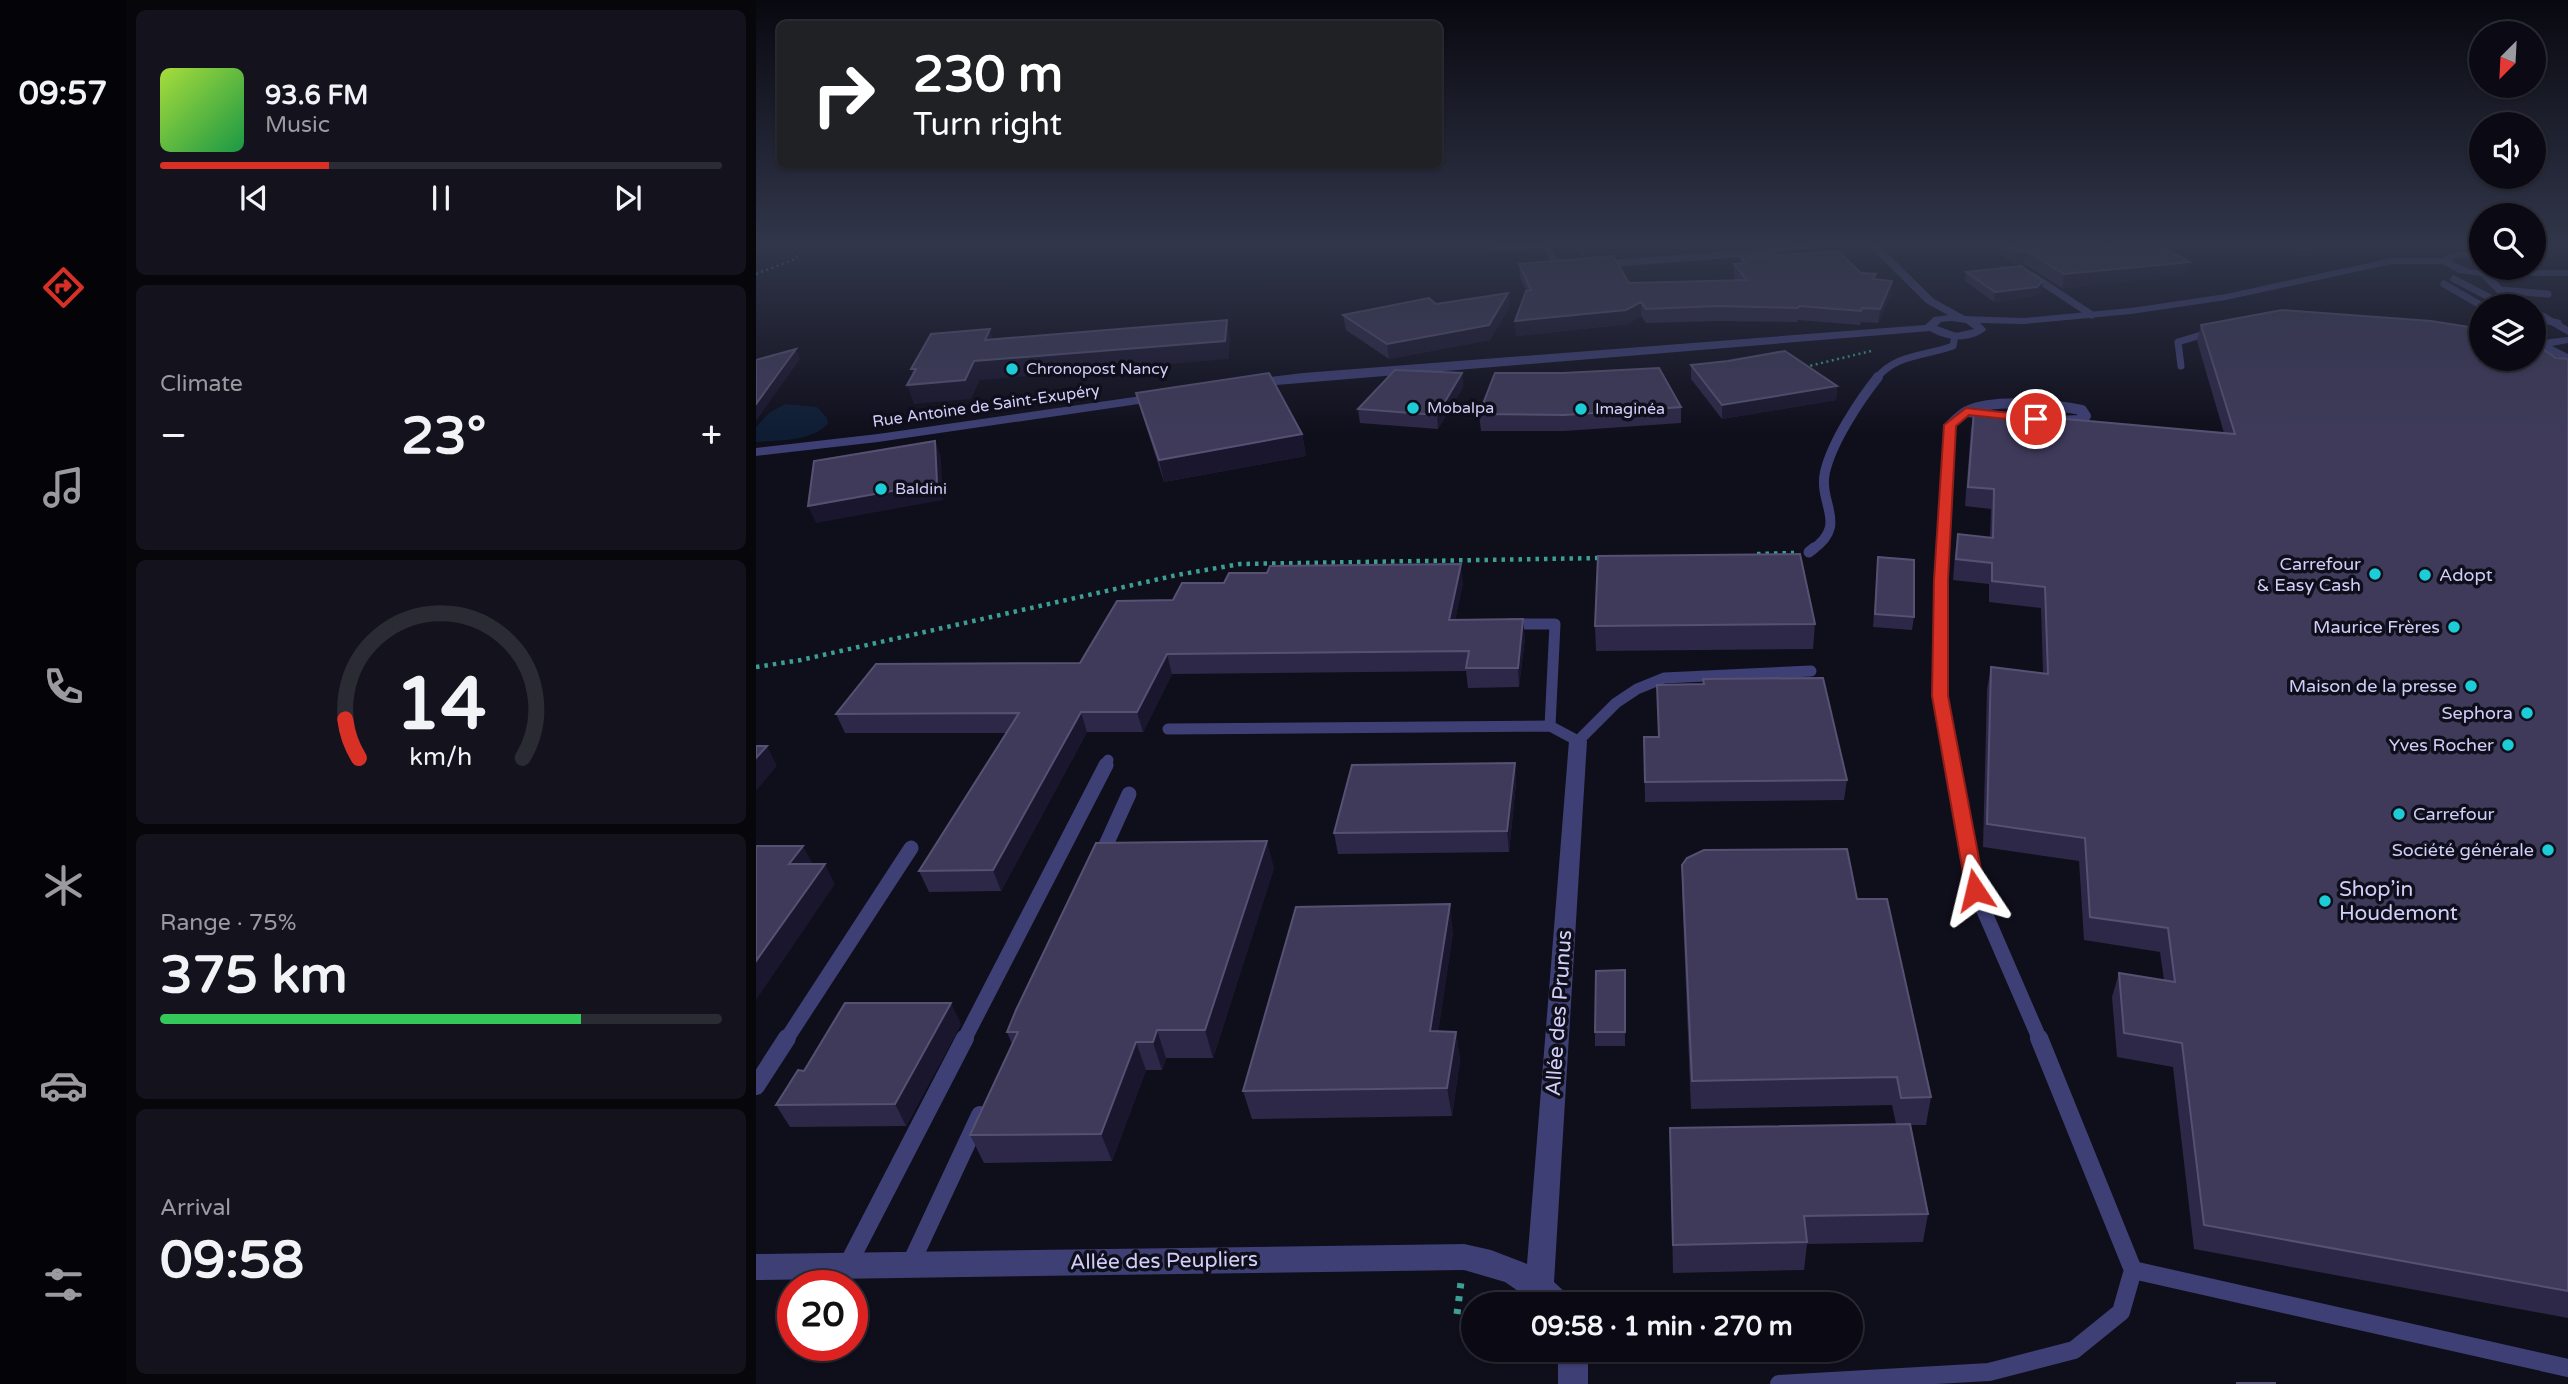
<!DOCTYPE html>
<meta charset="utf-8">
<style>
:root{--surface:#0b0a14;--page:#14131d;--text:#f1f3f6;--muted:#9a9aa0;--line:#2b2b34;--accent:#d93025}
body{margin:0;font-family:"Varela Round",sans-serif;background:var(--page);color:var(--text);height:100vh;display:flex;flex-direction:column;font-size:26px;white-space:nowrap}
*{box-sizing:border-box;margin:0}
p{font-size:23px;color:var(--muted)}
.icon{flex:none;width:38px;height:38px;fill:none;stroke:currentColor;stroke-width:2;stroke-linecap:round;stroke-linejoin:round}
.map{position:relative;flex:1;overflow:hidden}
.details{display:flex;flex-direction:column;gap:10px;padding:10px;background:#06060b;width:630px}
.details>*{flex:none}
.banner{position:absolute;left:21px;top:21px;width:665px;height:147px;border-radius:10px;box-shadow:0 2px 5px #0004,0 0 0 2px var(--line);background:#202124;color:#fff;overflow:hidden}
.needle{width:46px;rotate:204deg}
.fabs{position:absolute;left:1713px;top:21px;display:grid;gap:14px}
.fabs a{display:grid;place-items:center;width:77px;height:77px;border-radius:50%;background:var(--surface);box-shadow:0 2px 5px #0004,0 0 0 2px var(--line);font-size:35px}
.speed{position:absolute;left:21px;top:1270px;display:flex;gap:14px;font-size:35px;font-weight:700;text-align:center}
.speed>*{display:grid;place-content:center;width:91px;height:91px;border-radius:50%;background:var(--surface);box-shadow:0 2px 5px #0004,0 0 0 2px var(--line);line-height:1}
.speed .limit{border:10px solid #d22;background:#fff;color:#111}
.pin{position:absolute;display:grid;place-items:center;width:60px;height:60px;color:#fff;margin:-30px;border:4px solid #fff;border-radius:50%;box-shadow:0 2px 7px #0007}
.me{position:absolute;width:77px;margin:-38px;rotate:350deg;stroke-linejoin:round;filter:drop-shadow(0 0 5px #0008)}
.turn{display:flex;align-items:center;gap:24px;height:147px;padding:0 21px;font-size:32px}
.turn .icon{width:91px;height:91px;stroke-width:2.5}
.turn b{display:block;font-size:49px;line-height:60px}
.big{font-size:52px;font-weight:700;line-height:1.1}
.details .tile{flex:1;display:flex;flex-direction:column;justify-content:center;gap:10px;min-width:0;padding:0 24px;border-radius:10px;background:var(--page)}
.details .dial{align-items:center;gap:0}
.dial svg{height:182px;overflow:visible;fill:none;stroke:var(--line);stroke-width:7;stroke-linecap:round;text-anchor:middle}
.dial text{fill:var(--text);stroke:none}
.song{display:flex;align-items:center;gap:21px}
.cover{width:84px;height:84px;border-radius:10px;background:linear-gradient(135deg,hsl(80 70% 55%),hsl(140 70% 35%))}
.played{height:7px;border-radius:4px;background:linear-gradient(90deg,var(--accent) 30%,var(--line) 30%)}
.keys{display:flex;justify-content:space-around;direction:ltr}
.heat{display:flex;justify-content:space-between;align-items:center;font-size:38px;direction:ltr}
.charge{height:10px;border-radius:5px;background:linear-gradient(90deg,#34c759 75%,var(--line) 0)}
.trip{position:absolute;left:705px;top:1292px;width:402px;height:70px;border-radius:35px;background:var(--surface);box-shadow:0 2px 5px #0004,0 0 0 2px var(--line);font-weight:700;line-height:70px;text-align:center}
main{display:flex;flex:1;min-height:0}
.dock{display:flex;flex-direction:column;width:126px;justify-content:space-around;align-items:center;background:#040408;color:var(--muted)}
.dock .icon{width:49px;height:49px}
.dock .current{color:var(--accent)}
.dock b{font-size:32px;color:var(--text)}
.map>svg:first-child{display:block}
.water{fill:#0e1d34}
.lines{fill:none;stroke-linecap:round;stroke-linejoin:round}
.path-far2{stroke:#3c9f94;stroke-width:2.5;stroke-dasharray:2 3.5;stroke-linecap:butt}
.path-far1{stroke:#3c9f94;stroke-width:4.5;stroke-dasharray:3.5 5;stroke-linecap:butt}
.path{stroke:#3c9f94;stroke-width:7;stroke-dasharray:5 8;stroke-linecap:butt}
.service-far4{stroke:#3e3f74;stroke-width:7}
.service-far3{stroke:#3e3f74;stroke-width:10}
.service-far2{stroke:#3e3f74;stroke-width:11}
.service-far1{stroke:#3e3f74;stroke-width:15}
.service{stroke:#3e3f74;stroke-width:18}
.minor{fill:#3e3f74;fill-rule:evenodd}
.wall{fill:#2d2847}
.shaded-wall{fill:#1a162e}
.building{fill:#3f3a5a;stroke:#565173;stroke-width:2}
.route{fill:#d93025;stroke:#8d1f18;stroke-width:2}
.poi-dot{fill:#1cccd6;stroke:#0f0e1b;stroke-width:2.5}
.labels{text-anchor:middle;dominant-baseline:central;stroke-width:7;stroke-linejoin:round;paint-order:stroke}
.far-poi-label{font-size:16px;fill:#d1cef9;stroke:#0f0e1b;text-anchor:start}
.far-street-label{font-size:16px;fill:#d1cef9;stroke:#0f0e1b}
.poi-label{font-size:18px;fill:#d1cef9;stroke:#0f0e1b;text-anchor:end}
.near-poi-label{font-size:21px;fill:#d1cef9;stroke:#0f0e1b;text-anchor:start}
.near-street-label{font-size:21px;fill:#d1cef9;stroke:#0f0e1b}
</style>
<main>
<nav class="dock">
<b>09:57</b>
<svg class="icon current" aria-label="directions" viewBox="0 0 24 24"><path d="M12 3l9 9-9 9-9-9zM9 14v-3h6M13 9l2 2-2 2"/></svg>
<svg class="icon" aria-label="music" viewBox="0 0 24 24"><path d="M9 18V5l10-2v13"/><circle cx="6" cy="18" r="3"/><circle cx="16" cy="16" r="3"/></svg>
<svg class="icon" aria-label="phone" viewBox="0 0 24 24"><path d="M5 4h4l2 5-3 2q2 4 5 5l2-3 5 2v4C11 20 4 13 5 4z"/></svg>
<svg class="icon" aria-label="climate" viewBox="0 0 24 24"><path d="M12 3v18M4 7l16 10M4 17L20 7"/></svg>
<svg class="icon" aria-label="car" viewBox="0 0 24 24"><path d="M5 17H2v-5l4-1 3-4h7l3 4 3 1v5h-3M9 17h6M6 11h13"/><circle cx="7" cy="17" r="2"/><circle cx="17" cy="17" r="2"/></svg>
<svg class="icon" aria-label="filters" viewBox="0 0 24 24"><path d="M4 7h16M4 17h16"/><circle cx="9" cy="7" r="2"/><circle cx="15" cy="17" r="2"/></svg>
</nav>
<section class="details">
<div class="tile">
<div class="song"><i class="cover"></i><div><b>93.6 FM</b><p>Music</p></div></div>
<div class="played"></div>
<div class="keys"><svg class="icon" aria-label="previous" viewBox="0 0 24 24"><path d="M18 5L8 12l10 7zM5 5v14"/></svg><svg class="icon" aria-label="pause" viewBox="0 0 24 24"><path d="M8 5v14M16 5v14"/></svg><svg class="icon" aria-label="next" viewBox="0 0 24 24"><path d="M6 5l10 7-10 7zM19 5v14"/></svg></div>
</div>
<div class="tile"><p>Climate</p>
<div class="heat"><a>−</a><b class="big">23°</b><a>+</a></div>
</div>
<div class="tile dial"><svg viewBox="0 0 100 80">
<path d="M14 69A42 42 0 1 1 86 69"/>
<path d="M14 69A42 42 0 0 1 8 52" stroke="#d93025"/>
<text x="50" y="56" font-size="32" font-weight="700">14</text>
<text x="50" y="72" font-size="11">km/h</text>
</svg></div>
<div class="tile"><p>Range · 75%</p><b class="big">375 km</b><div class="charge"></div></div>
<div class="tile"><p>Arrival</p><b class="big">09:58</b></div>
</section>
<div class="map">
<svg width="1812" height="1384" viewBox="0 0 1812 1384">
<rect width="100%" height="100%" fill="#0f0e1b"/>
<path class="water" d="M29,404l32,3 10,11 1,6c-19,18 -48,16 -72,18v-15l13,-14z"/>
<g class="lines">
<g class="path-far2">
<path d="M0,274l39,-15 12,-17"/>
<path d="M1049,367l66,-16"/>
</g>
<g class="path-far1">
<path d="M1001,554l37,-1"/>
<path d="M0,667l45,-7 376,-85 63,-11 362,-6"/>
</g>
<path class="path" d="M701,1314l4,-32"/>
<g class="service-far4">
<path d="M1718,242l3,13"/>
<path d="M737,247l53,-2 8,16 15,4"/>
<path d="M845,264l165,-12 60,-10"/>
<path d="M1275,275l61,40"/>
<path d="M1698,279l52,27"/>
<path d="M1688,284l38,22"/>
<path d="M1743,290l49,4"/>
<path d="M1778,318l24,5"/>
<path d="M1778,343h13"/>
<path d="M1425,366l-3,-24 36,-11"/>
<path d="M1120,379c19,-25 50,-23 77,-33l2,-10"/>
</g>
<g class="service-far3">
<path d="M1210,412l23,2"/>
<path d="M1056,550c37,-26 6,-45 13,-78 7,-30 34,-71 53,-95"/>
<path d="M1187,550l7,-125c5,-5 11,-11 17,-14 28,-13 85,-7 115,-1l4,6 -8,4 -19,1"/>
</g>
<g class="service-far2">
<path d="M1187,548l-3,148 13,71"/>
<path d="M1053,552l5,-4"/>
<path d="M753,624h46l-5,102"/>
<path d="M412,729l382,-3 28,15 38,-38 21,-14 27,-11 147,-7"/>
<path d="M349,767l3,-7"/>
</g>
<g class="service-far1">
<path d="M1196,765l23,125 65,150"/>
<path d="M344,858l29,-64"/>
<path d="M30,1040l125,-192"/>
<path d="M208,1040l142,-275"/>
</g>
<g class="service">
<path d="M0,1086l31,-48"/>
<path d="M154,1265l70,-150"/>
<path d="M91,1266l118,-228"/>
<path d="M1377,1270l435,98"/>
<path d="M1023,1384l210,-12 85,-22 47,-38 12,-42 -94,-232"/>
</g>
<g class="minor">
<path d="M1109,242h11l58,57 31,17 59,2 107,-10 95,-14 166,-36h51l9,-6h30v6h-28l-3,3 20,9h97v6h-76l11,12 30,18c-22,0 -38,-14 -52,-30l-22,-3 -16,-9h-51l-166,36 -95,14 -107,10 -44,-1 6,6 -1,2c-17,12 -38,10 -55,0l-678,56 -6,-4 6,-4 51,-6 622,-48 9,-8 14,-2 -22,-12zM1195,321l15,2 8,6 -18,4 -19,-7 4,-4z"/>
<path d="M1778,307l34,20v8l-34,-20z"/>
<path d="M1812,337v6l-16,3 16,8v7l-22,-8 -6,-8 10,-6z"/>
<path d="M406,393l4,1v6l-288,42 -122,14v-8l122,-14z"/>
<path d="M822,735l9,6 -33,541 13,12 4,10h-34l-32,-22 -41,-12 -708,10v-26l708,-10 27,6 36,14 42,-523z"/>
<rect x="802" y="1349" width="30" height="35"/>
</g>
</g>
<g class="wall">
<path d="M804,242h71l-25,5v10l23,26 107,-3 -2,-3v-13l7,-1v-5l135,16 -1,6 17,1 -1,14 -13,28 -17,-1 -1,3 -62,-5 -1,2 -80,-1 -71,2 -5,-7 -14,8 -111,12 -1,-15 11,-30 -6,-14 -1,-13 66,-6z"/>
<path d="M1229,242h116l6,4 83,16 -3,13 -125,13 -38,-24 -8,1z"/>
<path d="M1512,242h112l-70,15z"/>
<path d="M1210,272l76,18 -7,6 -41,6 -29,-21z"/>
<path d="M752,293l1,14 -19,33 -101,19 -43,-29 -3,-15 93,-11z"/>
<path d="M1445,325l367,34v959l-374,-69 -21,-182 -56,-10 -5,-60 7,-24 45,7 -4,-28 -76,-12 -5,-79 -96,-14 4,-158 4,-22 52,6 -2,-65 -52,-6v-18l-36,-4 2,-26 3,-20 32,4 1,-29 -26,-3 6,-77 3,-18 250,22 -27,-92z"/>
<path d="M935,365l146,21 -1,14 -114,19 -31,-40z"/>
<path d="M706,373l1,14 -25,42 -78,-6 -2,-14z"/>
<path d="M380,393l166,41 4,22 -142,26 -22,-68z"/>
<path d="M925,407v16l-117,8h-83l-2,-17z"/>
<path d="M1122,557l36,60 -2,13 -39,-3z"/>
<path d="M707,583l-8,37 70,18 -6,49 -51,1 -2,-17 -294,3 -29,58h-56l-86,159 -72,1 -10,-21 87,-138h-161l-9,-19 244,-51 93,-63z"/>
<path d="M1059,624l-2,25 -217,2 -1,-25z"/>
<path d="M947,679l144,101 -3,20 -199,2 -1,-65h15l-2,-52 46,-1z"/>
<path d="M759,763l1,20 -7,69 -171,2 -4,-21z"/>
<path d="M926,865l175,34 74,198 -5,28h-15l17,89 -5,28 -116,2 -3,26 -131,3 -3,-145 226,-4 -4,-19 -201,4 -9,-217z"/>
<path d="M518,868l-61,190h-47l-4,12h-16l-34,91 -128,2 -14,-28 42,-91 -5,-12z"/>
<path d="M697,932l-15,100h18l4,28 -8,56 -200,3 -9,-28z"/>
<path d="M869,970v76h-30v-14z"/>
<path d="M205,1024l-55,102 -116,1 -14,-22 28,-34z"/>
</g>
<g class="shaded-wall">
<path d="M844,242h31l-25,5v11l-20,1v-13z"/>
<path d="M1567,242h57l-70,15 4,-13z"/>
<path d="M1270,251l-2,13 -8,1 2,-13z"/>
<path d="M1434,262l-3,13 -125,13 2,-14z"/>
<path d="M1136,281l-1,14 -13,28 2,-14z"/>
<path d="M1287,281l-1,9 -7,6 -41,6 1,-10z"/>
<path d="M752,293l1,14 -19,33 -101,19 -2,-15z"/>
<path d="M885,302v14l-14,8 -111,12 -1,-15z"/>
<path d="M471,320l3,18 -1,21 -249,21 -9,19 -57,5 -7,-19 9,-1 -5,-15 63,-8z"/>
<path d="M234,329l5,18 -10,-7z"/>
<path d="M40,349l4,10 -44,62v-17z"/>
<path d="M706,373l1,14 -25,42 -1,-14z"/>
<path d="M1081,386l-1,14 -114,19v-14z"/>
<path d="M546,434l4,22 -142,26 -5,-22z"/>
<path d="M179,441l6,16 2,43 -127,23 -8,-17z"/>
<path d="M705,564l2,19 -12,56 -2,-19z"/>
<path d="M767,619l2,19 -6,49 -1,-19z"/>
<path d="M411,654l5,20 -29,58 -6,-20z"/>
<path d="M325,712l6,20 -86,159 -8,-21z"/>
<path d="M11,746l10,20 -21,25v-33z"/>
<path d="M759,763l1,20 -7,69 -2,-21z"/>
<path d="M511,841l7,27 -61,190 -8,-28z"/>
<path d="M47,846l11,20 -25,-2z"/>
<path d="M69,864l10,20 -79,116v-39z"/>
<path d="M694,904l3,28 -19,128 -4,-29z"/>
<path d="M195,1003l10,21 -55,102 -11,-22z"/>
<path d="M401,1030l9,28 -4,12 -9,-28z"/>
<path d="M700,1032l4,28 -8,56 -5,-28z"/>
<path d="M380,1042l10,28 -34,91 -11,-27z"/>
</g>
<g class="building">
<path d="M824,242h24l2,2 -20,2z"/>
<path d="M1249,242h96l6,4 46,-4 37,20 -126,12 -38,-23 -8,1z"/>
<path d="M1082,251l23,22 15,1 -3,5 19,2 -12,28 -18,-1 -1,3 -62,-5 -1,2 -80,-2 -72,3 -5,-7 -15,8 -111,11 11,-30 5,-1 -12,-26 94,-8 16,27 118,-3 -13,-16 11,-1 -4,-5z"/>
<path d="M1265,266l22,15 -6,6 -42,5 -29,-20z"/>
<path d="M752,293l-19,32 -102,19 -44,-29 86,-17 7,6z"/>
<path d="M1526,310l149,11 51,8v30h52v-16l22,15 12,1v932l-364,-66 -22,-182 -58,-10 -5,-60 56,9 -7,-54 -78,-11 -5,-79 -98,-14 4,-157 57,7 -3,-87 -53,-6v-18l-36,-4 2,-25 35,4 1,-49 -26,-2 6,-76 261,23 -34,-109z"/>
<path d="M471,320l-2,21 -251,20 -9,19 -58,5 9,-16h-5l20,-35 59,-5 -5,11z"/>
<path d="M40,349l-27,37 -13,18v-44z"/>
<path d="M1029,351l52,35 -115,19 -31,-40 37,-4z"/>
<path d="M903,368l22,39 -117,8 -85,-1 16,-41h68z"/>
<path d="M639,370l67,3 -25,42 -79,-6z"/>
<path d="M513,373l33,61 -143,26 -23,-67z"/>
<path d="M179,441l2,42 -129,23 6,-45z"/>
<path d="M1044,554l15,70 -220,2 3,-70z"/>
<path d="M1122,557l36,3v57l-39,-3z"/>
<path d="M705,564l-12,56 74,-1 -5,49h-52l3,-17 -302,3 -30,58h-56l-88,158 -74,1 100,-158 -183,1 40,-50 204,-1 37,-62 56,-1 9,-17h42l5,-10h38l3,-7z"/>
<path d="M1067,678l24,102 -202,2 -1,-45h15l-2,-52 47,-1 -1,-5z"/>
<path d="M0,746h11l-11,12z"/>
<path d="M759,763l-8,68 -173,2 18,-68z"/>
<path d="M511,841l-62,189h-48l-4,12h-17l-35,92 -131,1 48,-103h-11l9,-22 80,-167z"/>
<path d="M0,846h47l-14,18h36l-69,97z"/>
<path d="M1091,849l10,50h30l44,198 -30,1 -4,-21 -205,4 -10,-216 5,-7 17,-8z"/>
<path d="M694,904l-20,127 26,1 -9,56 -204,3 53,-184z"/>
<path d="M869,970v62h-30l1,-61z"/>
<path d="M89,1003h106l-56,101 -119,1 22,-35 6,1z"/>
<path d="M1154,1124l18,90 -124,2 3,26 -134,3 -3,-117z"/>
<rect x="1481" y="1383" width="38" height="1"/>
</g>
<linearGradient id="sky" x2="0" y2="1"><stop stop-color="#08080f"/><stop offset="0.56" stop-color="#31364a"/><stop offset="1" stop-color="#31364a" stop-opacity="0"/></linearGradient>
<rect width="1812" height="436" fill="url(#sky)"/>
<path class="route" d="M1210,408l70,8 6,3 -6,3 -67,-7 -13,11 -8,154v116l37,194 -3,5h-13l-3,-5 -34,-194 2,-116 10,-155z"/>
<g class="poi-dot">
<circle cx="256" cy="369" r="7"/>
<circle cx="657" cy="408" r="7"/>
<circle cx="825" cy="409" r="7"/>
<circle cx="125" cy="489" r="7"/>
<circle cx="1619" cy="574" r="7"/>
<circle cx="1669" cy="575" r="7"/>
<circle cx="1698" cy="627" r="7"/>
<circle cx="1715" cy="686" r="7"/>
<circle cx="1771" cy="713" r="7"/>
<circle cx="1752" cy="745" r="7"/>
<circle cx="1643" cy="814" r="7"/>
<circle cx="1792" cy="850" r="7"/>
<circle cx="1569" cy="901" r="7"/>
</g>
<g class="labels">
<g class="far-poi-label">
<text x="270" y="369">Chronopost Nancy</text>
<text x="671" y="408">Mobalpa</text>
<text x="839" y="409">Imaginéa</text>
<text x="139" y="489">Baldini</text>
</g>
<g class="far-street-label">
<text transform="translate(230 406) rotate(-8)">Rue Antoine de Saint-Exupéry</text>
</g>
<g class="poi-label">
<text x="1605" y="564">Carrefour<tspan x="1605" dy="21">&amp; Easy Cash</tspan></text>
<text x="1683" y="575" text-anchor="start">Adopt</text>
<text x="1684" y="627">Maurice Frères</text>
<text x="1701" y="686">Maison de la presse</text>
<text x="1757" y="713">Sephora</text>
<text x="1738" y="745">Yves Rocher</text>
<text x="1657" y="814" text-anchor="start">Carrefour</text>
<text x="1778" y="850">Société générale</text>
</g>
<g class="near-poi-label">
<text x="1583" y="889">Shop’in<tspan x="1583" dy="24">Houdemont</tspan></text>
</g>
<g class="near-street-label">
<text transform="translate(803 1013) rotate(-86)">Allée des Prunus</text>
<text transform="translate(408 1261) rotate(-1)">Allée des Peupliers</text>
</g>
</g>
</svg>
<div class="fabs">
<a><svg class="needle" viewBox="-14 -14 28 28"><path d="M0-13l5 13h-10z" fill="#e53935"/><path d="M0 13l5-13h-10z" fill="#9a9aa0"/></svg></a>
<a><svg class="icon" aria-label="sound" viewBox="0 0 24 24"><path d="M4 9h4l5-4v14l-5-4H4zM17 9q2 3 0 6"/></svg></a>
<a><svg class="icon" aria-label="search" viewBox="0 0 24 24"><circle cx="10" cy="10" r="6"/><path d="M15 15l6 6"/></svg></a>
<a><svg class="icon" aria-label="layers" viewBox="0 0 24 24"><path d="M12 4l9 5-9 5-9-5zM3 14l9 5 9-5"/></svg></a>
</div>
<div class="speed"><div class="limit">20</div></div>
<div class="pin" style="left:1280px;top:419px;background:#d93025"><svg class="icon" aria-label="arrive" viewBox="0 0 24 24"><path d="M6 21V4h12l-3 4 3 4H6"/></svg></div>
<svg class="me" style="left:1219px;top:890px" viewBox="-20 -20 40 40"><path d="M0-17L14 15 0 8-14 15z" fill="#d93025" stroke="#fff" stroke-width="4"/></svg>
<div class="trip">09:58 · 1 min · 270 m</div>
<div class="banner">
<div class="turn"><svg class="icon" aria-label="right" viewBox="0 0 24 24"><path d="M7 20v-9h11M14 6l5 5-5 5"/></svg><div><b>230 m</b>Turn right</div></div>
</div>
</div>
</main>
